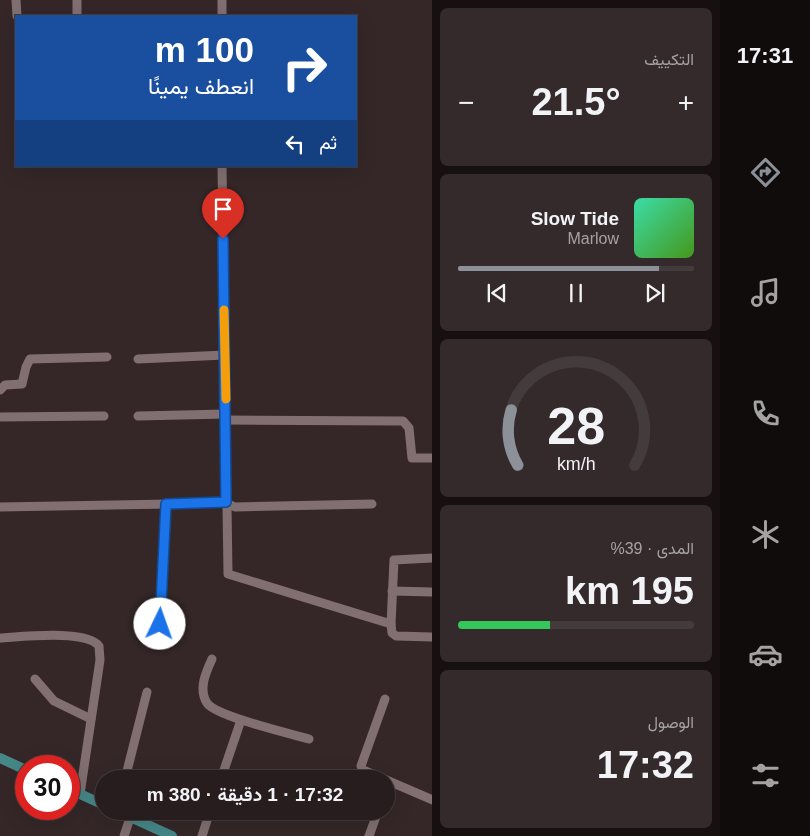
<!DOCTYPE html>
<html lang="ar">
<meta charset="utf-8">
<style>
:root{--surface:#281d1e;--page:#342a2b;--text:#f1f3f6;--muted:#a5a2a4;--line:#443b3c;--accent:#8c9099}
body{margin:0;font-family:Helvetica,Vazirmatn,sans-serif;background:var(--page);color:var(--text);direction:rtl;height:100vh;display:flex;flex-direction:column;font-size:19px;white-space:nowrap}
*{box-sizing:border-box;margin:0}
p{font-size:16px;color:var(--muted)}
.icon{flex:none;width:28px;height:28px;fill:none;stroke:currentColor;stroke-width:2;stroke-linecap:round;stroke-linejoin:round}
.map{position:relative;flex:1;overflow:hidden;direction:ltr}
.sheet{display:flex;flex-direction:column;gap:8px;padding:8px;background:#161010;width:288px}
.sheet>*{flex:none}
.hud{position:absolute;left:15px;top:15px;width:342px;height:152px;border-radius:0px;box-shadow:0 5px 20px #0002,0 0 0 1px var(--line);direction:rtl;background:#1a4fa0;color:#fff;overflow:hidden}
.speed{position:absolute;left:15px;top:755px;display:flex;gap:10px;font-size:25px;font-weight:700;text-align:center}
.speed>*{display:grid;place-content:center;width:65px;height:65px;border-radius:50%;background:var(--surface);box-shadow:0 5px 20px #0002,0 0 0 1px var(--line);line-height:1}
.speed .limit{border:8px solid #d22;background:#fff;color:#111}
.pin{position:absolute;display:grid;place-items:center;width:42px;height:42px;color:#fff;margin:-51px -21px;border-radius:50% 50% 50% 0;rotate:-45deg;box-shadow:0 0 5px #0007}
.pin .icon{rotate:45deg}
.me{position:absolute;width:55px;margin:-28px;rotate:3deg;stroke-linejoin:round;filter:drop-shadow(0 0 4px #0008)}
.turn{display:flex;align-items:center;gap:18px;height:105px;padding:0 20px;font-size:22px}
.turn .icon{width:65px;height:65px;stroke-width:2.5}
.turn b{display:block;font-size:35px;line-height:42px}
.then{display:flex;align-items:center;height:48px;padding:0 20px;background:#0003;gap:10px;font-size:19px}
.big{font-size:38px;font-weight:600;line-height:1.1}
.sheet .tile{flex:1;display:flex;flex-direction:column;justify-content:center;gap:8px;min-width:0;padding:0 18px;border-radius:8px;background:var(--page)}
.sheet .dial{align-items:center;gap:0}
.dial svg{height:130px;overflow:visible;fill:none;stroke:var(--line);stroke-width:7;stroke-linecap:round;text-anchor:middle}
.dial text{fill:var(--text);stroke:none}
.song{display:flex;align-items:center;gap:15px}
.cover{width:60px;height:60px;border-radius:8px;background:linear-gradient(135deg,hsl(160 70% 55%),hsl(100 70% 35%))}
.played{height:5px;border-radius:2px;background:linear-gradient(90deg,var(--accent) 85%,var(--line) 85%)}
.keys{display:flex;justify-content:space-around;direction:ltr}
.heat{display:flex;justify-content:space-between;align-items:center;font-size:28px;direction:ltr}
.charge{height:8px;border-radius:4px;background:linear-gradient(90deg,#34c759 39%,var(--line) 0)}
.trip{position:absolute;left:95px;top:770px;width:300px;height:50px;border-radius:25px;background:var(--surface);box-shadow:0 5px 20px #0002,0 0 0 1px var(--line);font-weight:600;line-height:50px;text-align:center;direction:rtl}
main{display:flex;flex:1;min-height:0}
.tab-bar{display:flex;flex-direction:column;width:90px;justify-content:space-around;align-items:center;background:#100c0c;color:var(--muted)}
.tab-bar .icon{width:35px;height:35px}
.tab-bar .selected{color:var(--accent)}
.tab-bar b{font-size:22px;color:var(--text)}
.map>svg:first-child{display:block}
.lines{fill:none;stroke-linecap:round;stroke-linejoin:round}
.minor{stroke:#816f71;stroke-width:9}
.major{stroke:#468788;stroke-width:10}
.route-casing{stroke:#114b97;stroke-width:12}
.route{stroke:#1a73e8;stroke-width:9}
.slow{stroke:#f59e0b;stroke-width:9}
</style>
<main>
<nav class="tab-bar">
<b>17:31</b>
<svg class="icon selected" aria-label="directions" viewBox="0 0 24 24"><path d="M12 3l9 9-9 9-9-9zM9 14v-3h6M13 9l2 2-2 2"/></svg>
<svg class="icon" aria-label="music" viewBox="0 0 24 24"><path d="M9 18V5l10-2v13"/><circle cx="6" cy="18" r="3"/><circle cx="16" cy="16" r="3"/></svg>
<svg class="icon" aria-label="phone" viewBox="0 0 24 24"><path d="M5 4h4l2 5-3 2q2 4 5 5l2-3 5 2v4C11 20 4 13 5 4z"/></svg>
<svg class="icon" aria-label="climate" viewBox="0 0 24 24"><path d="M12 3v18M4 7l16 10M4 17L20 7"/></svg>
<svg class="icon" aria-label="car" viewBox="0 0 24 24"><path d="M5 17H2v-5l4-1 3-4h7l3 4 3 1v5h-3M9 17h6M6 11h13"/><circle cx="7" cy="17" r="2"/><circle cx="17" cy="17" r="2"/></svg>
<svg class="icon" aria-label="filters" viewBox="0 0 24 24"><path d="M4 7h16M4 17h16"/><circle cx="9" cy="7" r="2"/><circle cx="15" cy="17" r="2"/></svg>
</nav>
<section class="sheet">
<div class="tile"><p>التكييف</p>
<div class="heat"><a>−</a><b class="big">21.5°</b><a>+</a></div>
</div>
<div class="tile">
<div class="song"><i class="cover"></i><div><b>Slow Tide</b><p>Marlow</p></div></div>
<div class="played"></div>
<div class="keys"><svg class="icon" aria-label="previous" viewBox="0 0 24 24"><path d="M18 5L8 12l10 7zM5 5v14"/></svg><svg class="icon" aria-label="pause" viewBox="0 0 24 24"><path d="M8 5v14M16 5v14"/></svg><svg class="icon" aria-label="next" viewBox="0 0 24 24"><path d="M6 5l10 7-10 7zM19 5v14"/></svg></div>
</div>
<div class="tile dial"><svg viewBox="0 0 100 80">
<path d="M14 69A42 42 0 1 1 86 69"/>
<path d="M14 69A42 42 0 0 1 10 35" stroke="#8c9099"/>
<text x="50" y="56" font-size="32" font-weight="700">28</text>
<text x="50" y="72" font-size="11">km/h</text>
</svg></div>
<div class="tile"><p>المدى · 39%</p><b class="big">195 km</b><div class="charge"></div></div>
<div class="tile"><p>الوصول</p><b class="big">17:32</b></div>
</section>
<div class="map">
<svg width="433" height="836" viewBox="0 0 433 836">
<rect width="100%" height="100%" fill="#352728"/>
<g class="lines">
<g class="minor">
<path d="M16,0l1,16"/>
<path d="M222,0v16"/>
<path d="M77,16v-16"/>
<path d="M222,166l6,408 163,50"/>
<path d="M138,359l87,-4"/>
<path d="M0,390l5,-5 17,-1 4,-17 4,-8 77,-2"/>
<path d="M138,416l88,-2"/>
<path d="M0,417l104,-1"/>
<path d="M226,420l177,1 6,7 3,30h21"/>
<path d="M0,507l226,-4 9,4 137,-3"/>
<path d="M433,558l-39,2 -3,64 1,9 4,3 37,1"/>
<path d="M392,591l41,1"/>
<path d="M160,625l7,-121"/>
<path d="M0,638c20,-1 87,-9 99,8l1,14 -20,134"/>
<path d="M212,659c-6,13 -14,30 -5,44 8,13 84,31 102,36"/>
<path d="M35,679l19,22 37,18"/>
<path d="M385,699l-24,67 2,4 70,30"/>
<path d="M125,779l22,-87"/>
<path d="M221,779l20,-59"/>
<path d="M124,836l6,-18"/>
<path d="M202,836l8,-25"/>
<path d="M369,836l9,-25"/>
</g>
<g class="major">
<path d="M0,758l26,12"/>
<path d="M69,789l35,16"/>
<path d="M117,811l55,25"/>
</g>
</g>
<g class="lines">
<defs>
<path id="route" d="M160,624l6,-120 60,-2 -3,-263"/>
</defs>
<use href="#route" class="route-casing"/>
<use href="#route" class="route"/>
<path class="slow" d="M224,310l2,89"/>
</g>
</svg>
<div class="speed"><div class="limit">30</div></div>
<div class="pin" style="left:223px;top:239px;background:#d93025"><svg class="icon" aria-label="arrive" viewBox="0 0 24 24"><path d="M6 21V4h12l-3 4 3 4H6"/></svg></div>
<svg class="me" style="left:160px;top:624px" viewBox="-20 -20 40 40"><circle r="19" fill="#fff"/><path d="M0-13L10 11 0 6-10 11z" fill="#1a73e8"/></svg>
<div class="trip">17:32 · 1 دقيقة · 380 m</div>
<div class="hud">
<div class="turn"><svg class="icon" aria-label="right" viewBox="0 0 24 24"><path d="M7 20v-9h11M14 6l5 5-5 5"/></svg><div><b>100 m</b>انعطف يمينًا</div></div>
<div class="then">ثم<svg class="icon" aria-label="left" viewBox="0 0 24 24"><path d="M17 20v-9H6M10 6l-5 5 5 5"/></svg></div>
</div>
</div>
</main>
